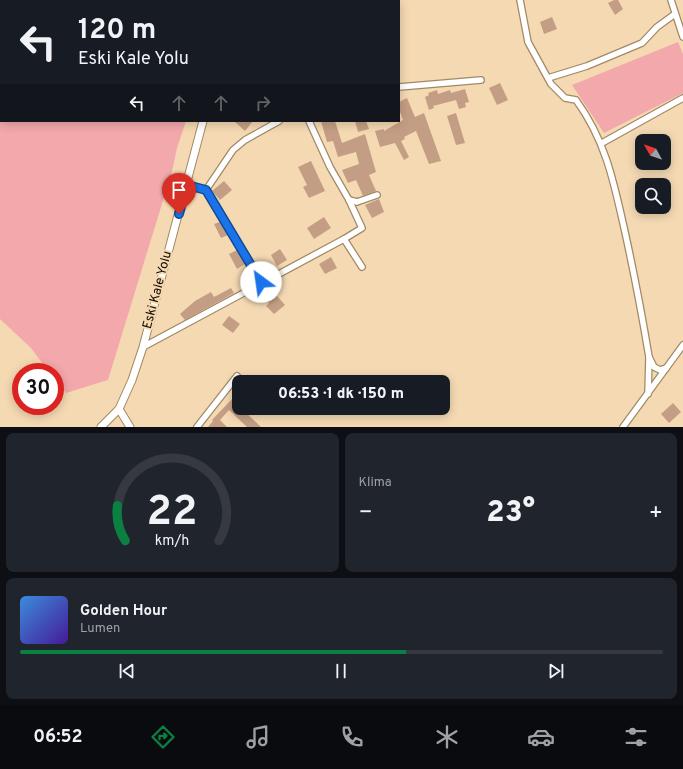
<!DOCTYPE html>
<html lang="tr">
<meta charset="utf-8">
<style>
:root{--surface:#171b24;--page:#20242c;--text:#f1f3f6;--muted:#9ea1a6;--line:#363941;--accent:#0b8043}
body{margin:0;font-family:Overpass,sans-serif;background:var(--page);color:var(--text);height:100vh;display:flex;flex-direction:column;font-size:15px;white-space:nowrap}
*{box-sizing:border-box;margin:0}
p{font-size:13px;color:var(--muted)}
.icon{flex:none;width:22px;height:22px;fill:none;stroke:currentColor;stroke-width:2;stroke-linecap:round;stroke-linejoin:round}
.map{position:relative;height:427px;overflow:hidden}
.side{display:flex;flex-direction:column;gap:6px;padding:6px;background:#0d0f14;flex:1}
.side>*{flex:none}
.guide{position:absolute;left:0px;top:0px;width:400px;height:122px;box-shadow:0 2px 10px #0003;background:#171b24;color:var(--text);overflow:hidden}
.needle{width:26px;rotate:310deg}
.controls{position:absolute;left:635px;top:134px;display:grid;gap:8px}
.controls a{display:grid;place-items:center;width:36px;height:36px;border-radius:8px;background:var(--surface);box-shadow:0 2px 10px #0003;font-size:20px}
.speed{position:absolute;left:12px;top:363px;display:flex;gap:8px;font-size:20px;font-weight:700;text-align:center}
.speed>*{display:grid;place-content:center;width:52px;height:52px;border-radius:50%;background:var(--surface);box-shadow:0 2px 10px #0003;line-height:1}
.speed .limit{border:6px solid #d22;background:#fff;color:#111}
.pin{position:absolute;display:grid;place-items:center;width:34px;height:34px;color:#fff;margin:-41px -17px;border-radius:50% 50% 50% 0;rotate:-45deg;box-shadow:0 0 4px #0007}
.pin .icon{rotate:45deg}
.me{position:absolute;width:44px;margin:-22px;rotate:329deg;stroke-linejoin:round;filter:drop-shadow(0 0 3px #0008)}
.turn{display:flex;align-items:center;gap:14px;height:84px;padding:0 12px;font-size:18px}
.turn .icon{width:52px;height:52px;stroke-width:2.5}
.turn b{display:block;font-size:28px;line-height:34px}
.lanes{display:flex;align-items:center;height:38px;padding:0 12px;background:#0003;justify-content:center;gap:20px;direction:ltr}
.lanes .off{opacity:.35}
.big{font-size:30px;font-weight:800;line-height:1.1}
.side .card{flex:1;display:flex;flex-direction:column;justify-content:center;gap:6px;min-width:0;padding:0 14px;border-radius:8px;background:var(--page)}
.side .dial{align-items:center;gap:0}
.dial svg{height:104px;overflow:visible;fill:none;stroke:var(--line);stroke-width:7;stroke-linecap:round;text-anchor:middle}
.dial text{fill:var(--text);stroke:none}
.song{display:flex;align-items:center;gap:12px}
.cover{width:48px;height:48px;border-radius:6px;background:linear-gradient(135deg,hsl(210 70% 55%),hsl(260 70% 35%))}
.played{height:4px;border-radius:2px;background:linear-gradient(90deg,var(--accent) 60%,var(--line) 60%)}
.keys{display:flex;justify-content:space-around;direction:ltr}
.heat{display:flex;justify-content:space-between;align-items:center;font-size:22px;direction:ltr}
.side .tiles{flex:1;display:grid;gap:6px;grid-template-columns:1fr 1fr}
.card:last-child{grid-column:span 2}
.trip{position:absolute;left:232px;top:375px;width:218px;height:40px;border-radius:8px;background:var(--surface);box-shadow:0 2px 10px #0003;font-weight:800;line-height:40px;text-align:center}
.dock{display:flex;height:64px;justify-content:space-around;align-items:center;background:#090b0e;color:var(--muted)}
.dock .icon{width:28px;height:28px}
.dock .selected{color:var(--accent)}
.dock b{font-size:18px;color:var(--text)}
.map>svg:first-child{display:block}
.green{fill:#f3a8ab}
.building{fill:#c49e84}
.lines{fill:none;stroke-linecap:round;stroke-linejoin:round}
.minor-casing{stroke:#a28965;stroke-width:8}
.tertiary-casing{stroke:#a28965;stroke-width:9}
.minor{stroke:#fff;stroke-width:5.5}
.tertiary{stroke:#fff;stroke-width:7}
.route-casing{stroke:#114b97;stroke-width:10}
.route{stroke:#1a73e8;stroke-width:7}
.labels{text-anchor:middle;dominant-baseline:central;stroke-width:4;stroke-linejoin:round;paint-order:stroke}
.street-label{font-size:13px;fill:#160d02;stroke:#f4d9b3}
</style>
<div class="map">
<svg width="683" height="427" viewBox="0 0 683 427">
<rect width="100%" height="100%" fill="#f4d9b3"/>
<g class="green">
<path d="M0,0l205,1h-204v120h185l-9,27 -5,23 -64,209 -42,13 -11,-14v-7h-6l-18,-24 -31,-29z"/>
<path d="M678,42l5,12v39l-79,40 -32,-48z"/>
</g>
<g class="building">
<path d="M614,0h4l5,9 -8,6 -7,-12z"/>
<path d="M552,17l5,12 -13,5 -4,-12z"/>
<path d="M500,83l8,17 -11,5 -8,-17z"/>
<path d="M465,89l4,13 -4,1 1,4 -7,2 -3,-9 -23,6 1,2 -5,2 -4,-13 4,-2 -1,-2 9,-3 1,4 12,-4 1,3z"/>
<path d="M407,98l8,19 9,-4 17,48 -12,3 -13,-33 -12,6 1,2 -4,2 8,16 -5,3 -9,-17 -15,4 -5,-16 9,-2v2l19,-11 -4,-11v-7z"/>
<path d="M456,113l9,30 -9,2 -9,-29z"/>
<path d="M234,121h19l-8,10z"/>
<path d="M321,121h14l7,22 23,-9 11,38 -7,3 7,16 -13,5 -7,-16 -8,3 -6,-13 17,-6 -3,-12 -18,5 -5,-16 -6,1z"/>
<path d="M355,121h11l3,8 -11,3z"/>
<path d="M311,161l14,30 -16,7 -6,-11 4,-2 -9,-18z"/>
<path d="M224,181l8,9 -12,10 -8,-9z"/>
<path d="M379,199l5,13 -12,6 -7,-13z"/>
<path d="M324,217l7,11 -17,11 -7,-11z"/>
<path d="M220,222l8,13 -7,3 -7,-14z"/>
<path d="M280,249l7,11 -10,6 -6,-11z"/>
<path d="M237,250l8,14 -8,5 -8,-15z"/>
<path d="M331,257l6,11 -12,6 -6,-10z"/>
<path d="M231,288l3,5 -49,27 -5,-6 15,-13 16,-9 3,5z"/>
<path d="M277,296l8,9 -11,9 -8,-8 3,-3 -2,-2 5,-4 2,2z"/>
<path d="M229,316l11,8 -7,9 -11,-8z"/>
<path d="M232,399l7,9h2l20,19h-14l-18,-17 -9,10 7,7h-19l5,-6 -1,-1z"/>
<path d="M673,403l8,9 -12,11 -8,-9z"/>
</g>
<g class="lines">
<defs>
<g id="minor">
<path d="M275,0l1,1"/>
<path d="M520,0l8,42 23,42 14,14 11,2c30,41 38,83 49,132 9,41 17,83 24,125"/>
<path d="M671,0l12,37"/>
<path d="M548,78l39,-12 55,-23 15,-16 18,-13"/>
<path d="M399,87l82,-7"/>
<path d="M309,121l21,46 19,33 8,2 20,-7"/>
<path d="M602,143l81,-45"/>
<path d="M187,185l19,5 55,92"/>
<path d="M206,190l27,-40 12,-10 34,-19"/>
<path d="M349,200l13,28 -18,11 18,28"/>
<path d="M143,347l201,-108"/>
<path d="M648,394l1,-37 5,10 6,3 6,-2"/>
<path d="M197,427l40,-51"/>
<path d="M623,427l60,-82"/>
</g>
<g id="tertiary">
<path d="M216,0l2,1"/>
<path d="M234,1l1,-1"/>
<path d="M119,409l11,18"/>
<path d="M101,427l18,-18 13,-29 11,-33 60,-226"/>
</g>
</defs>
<use href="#minor" class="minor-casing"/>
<use href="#tertiary" class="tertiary-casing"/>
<use href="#minor" class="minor"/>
<use href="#tertiary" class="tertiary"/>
</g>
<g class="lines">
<defs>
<path id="route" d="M179,214l8,-29 19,5 55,92"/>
</defs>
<use href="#route" class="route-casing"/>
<use href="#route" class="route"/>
</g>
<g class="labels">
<g class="street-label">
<text transform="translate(158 290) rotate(-75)">Eski Kale Yolu</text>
</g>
</g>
</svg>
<div class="controls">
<a><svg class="needle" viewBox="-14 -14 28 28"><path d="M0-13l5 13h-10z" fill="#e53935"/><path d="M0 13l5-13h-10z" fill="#9ea1a6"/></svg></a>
<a><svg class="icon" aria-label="search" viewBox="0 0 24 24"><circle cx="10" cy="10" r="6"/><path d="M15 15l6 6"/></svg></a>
</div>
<div class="speed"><div class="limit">30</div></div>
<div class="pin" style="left:179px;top:214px;background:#d93025"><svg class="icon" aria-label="arrive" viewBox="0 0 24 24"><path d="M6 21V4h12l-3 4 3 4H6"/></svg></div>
<svg class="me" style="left:261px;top:282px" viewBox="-20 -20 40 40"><circle r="19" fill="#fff"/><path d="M0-13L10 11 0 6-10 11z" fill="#1a73e8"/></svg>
<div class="trip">06:53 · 1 dk · 150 m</div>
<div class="guide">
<div class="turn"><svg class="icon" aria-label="left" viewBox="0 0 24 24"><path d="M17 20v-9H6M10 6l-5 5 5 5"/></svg><div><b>120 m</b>Eski Kale Yolu</div></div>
<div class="lanes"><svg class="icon" aria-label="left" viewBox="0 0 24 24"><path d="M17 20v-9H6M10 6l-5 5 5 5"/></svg><svg class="icon off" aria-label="ahead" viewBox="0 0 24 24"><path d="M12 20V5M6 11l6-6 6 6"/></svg><svg class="icon off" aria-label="ahead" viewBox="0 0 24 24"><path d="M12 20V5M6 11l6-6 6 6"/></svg><svg class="icon off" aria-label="right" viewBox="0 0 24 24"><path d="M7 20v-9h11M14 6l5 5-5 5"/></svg></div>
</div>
</div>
<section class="side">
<div class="tiles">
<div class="card dial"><svg viewBox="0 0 100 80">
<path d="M14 69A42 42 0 1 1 86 69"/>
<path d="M14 69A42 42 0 0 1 8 42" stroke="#0b8043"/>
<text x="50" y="56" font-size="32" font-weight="700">22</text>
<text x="50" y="72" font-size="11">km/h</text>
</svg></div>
<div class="card"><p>Klima</p>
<div class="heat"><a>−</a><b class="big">23°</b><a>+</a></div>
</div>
<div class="card">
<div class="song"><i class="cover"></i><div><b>Golden Hour</b><p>Lumen</p></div></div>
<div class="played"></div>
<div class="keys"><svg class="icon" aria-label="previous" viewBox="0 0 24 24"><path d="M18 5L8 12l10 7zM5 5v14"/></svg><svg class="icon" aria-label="pause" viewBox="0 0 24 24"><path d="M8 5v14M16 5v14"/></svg><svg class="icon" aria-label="next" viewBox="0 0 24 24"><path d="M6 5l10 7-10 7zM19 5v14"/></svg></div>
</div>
</div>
</section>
<nav class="dock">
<b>06:52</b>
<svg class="icon selected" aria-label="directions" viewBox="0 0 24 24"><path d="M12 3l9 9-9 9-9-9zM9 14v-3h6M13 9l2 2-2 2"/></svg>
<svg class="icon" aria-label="music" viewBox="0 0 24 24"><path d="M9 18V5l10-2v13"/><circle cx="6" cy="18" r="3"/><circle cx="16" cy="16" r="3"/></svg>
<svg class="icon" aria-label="phone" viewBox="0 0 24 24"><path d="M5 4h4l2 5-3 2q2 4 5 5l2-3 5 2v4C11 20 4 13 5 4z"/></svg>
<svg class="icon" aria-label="climate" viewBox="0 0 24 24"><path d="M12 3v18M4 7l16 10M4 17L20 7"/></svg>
<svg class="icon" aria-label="car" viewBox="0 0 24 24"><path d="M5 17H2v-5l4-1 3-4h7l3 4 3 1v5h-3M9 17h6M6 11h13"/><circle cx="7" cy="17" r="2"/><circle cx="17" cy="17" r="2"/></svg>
<svg class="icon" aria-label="filters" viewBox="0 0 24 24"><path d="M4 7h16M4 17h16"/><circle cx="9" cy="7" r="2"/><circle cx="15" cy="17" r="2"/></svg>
</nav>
